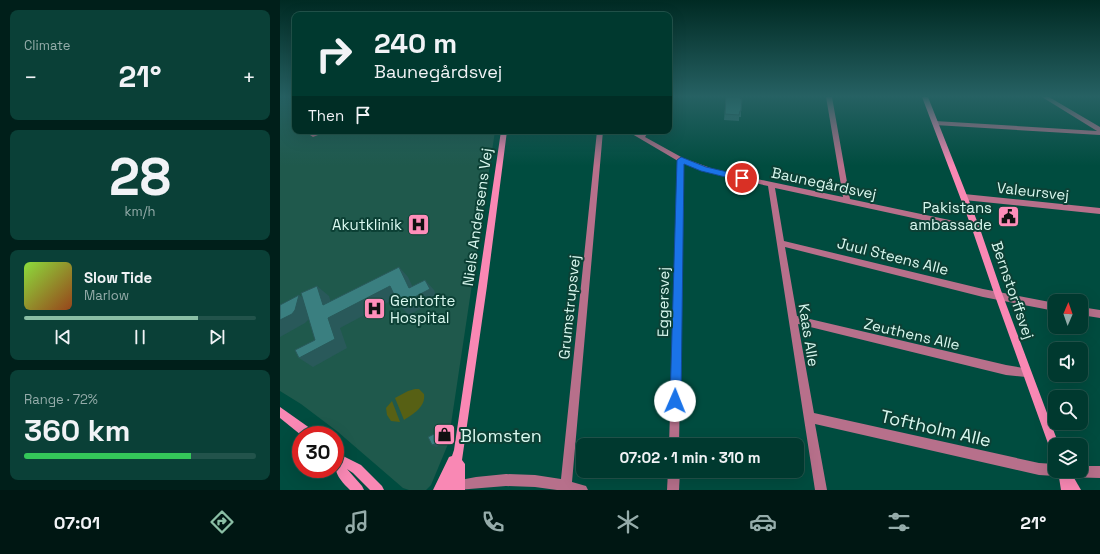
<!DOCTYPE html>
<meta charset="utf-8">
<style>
:root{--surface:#00392f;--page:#0a4037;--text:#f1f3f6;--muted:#95acaa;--line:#22534b;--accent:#8abfa5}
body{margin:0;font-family:"Space Grotesk",sans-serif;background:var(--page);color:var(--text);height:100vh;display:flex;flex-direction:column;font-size:15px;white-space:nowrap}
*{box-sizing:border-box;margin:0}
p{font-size:13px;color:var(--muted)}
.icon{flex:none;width:22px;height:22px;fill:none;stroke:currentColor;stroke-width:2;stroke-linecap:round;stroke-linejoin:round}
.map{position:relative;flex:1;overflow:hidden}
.sheet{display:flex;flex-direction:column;gap:10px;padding:10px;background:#001f1a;width:280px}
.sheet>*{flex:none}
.hud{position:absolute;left:12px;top:12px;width:380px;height:122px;border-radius:8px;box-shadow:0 4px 16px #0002,0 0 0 1px var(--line);background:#00392f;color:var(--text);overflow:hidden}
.needle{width:26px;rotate:2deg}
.buttons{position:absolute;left:768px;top:294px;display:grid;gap:8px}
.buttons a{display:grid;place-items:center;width:40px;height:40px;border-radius:8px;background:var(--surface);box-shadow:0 4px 16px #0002,0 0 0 1px var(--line);font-size:20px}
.speed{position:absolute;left:12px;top:426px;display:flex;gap:8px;font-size:20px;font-weight:700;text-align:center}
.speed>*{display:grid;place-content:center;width:52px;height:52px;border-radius:50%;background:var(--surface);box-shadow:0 4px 16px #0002,0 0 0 1px var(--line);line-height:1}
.speed .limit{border:6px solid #d22;background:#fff;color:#111}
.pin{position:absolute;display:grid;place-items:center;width:34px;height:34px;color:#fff;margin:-17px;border:2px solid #fff;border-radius:50%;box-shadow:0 1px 4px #0007}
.me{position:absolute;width:44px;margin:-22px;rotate:1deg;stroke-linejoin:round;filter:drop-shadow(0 0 3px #0008)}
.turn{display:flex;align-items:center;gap:14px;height:84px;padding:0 16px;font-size:18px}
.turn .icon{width:52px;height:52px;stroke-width:2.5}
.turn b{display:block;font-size:28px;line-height:34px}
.then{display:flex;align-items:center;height:38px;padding:0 16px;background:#0003;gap:8px;font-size:15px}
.big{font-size:30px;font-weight:700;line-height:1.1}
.sheet .tile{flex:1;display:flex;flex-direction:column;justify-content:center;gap:6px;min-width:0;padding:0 14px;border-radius:8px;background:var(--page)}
.sheet .dial{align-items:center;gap:0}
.dial b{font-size:52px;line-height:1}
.song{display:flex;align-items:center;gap:12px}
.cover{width:48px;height:48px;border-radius:6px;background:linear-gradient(135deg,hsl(90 70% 55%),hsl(20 70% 35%))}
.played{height:4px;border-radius:2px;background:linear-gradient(90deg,var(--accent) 75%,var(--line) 75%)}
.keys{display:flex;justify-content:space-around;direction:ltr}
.heat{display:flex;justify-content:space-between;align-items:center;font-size:22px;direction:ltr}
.charge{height:6px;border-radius:3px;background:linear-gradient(90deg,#34c759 72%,var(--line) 0)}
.trip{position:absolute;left:296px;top:438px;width:228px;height:40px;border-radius:8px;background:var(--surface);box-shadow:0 4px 16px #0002,0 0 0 1px var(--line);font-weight:700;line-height:40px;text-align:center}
.menu{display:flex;height:64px;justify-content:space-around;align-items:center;background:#001713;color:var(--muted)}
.menu .icon{width:28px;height:28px}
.menu .active{color:var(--accent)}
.menu b{font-size:18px;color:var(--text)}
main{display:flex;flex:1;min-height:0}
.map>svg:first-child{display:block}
.built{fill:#1f594c}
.green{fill:#576014}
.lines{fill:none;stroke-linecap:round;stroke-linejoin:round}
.street{fill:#b7708b;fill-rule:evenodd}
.secondary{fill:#f988b4;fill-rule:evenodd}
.wall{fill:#326d6e}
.shaded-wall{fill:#29595a}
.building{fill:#3a7f80;stroke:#29595a}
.route{fill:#1a73e8;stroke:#114b97}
.labels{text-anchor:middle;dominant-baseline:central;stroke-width:4;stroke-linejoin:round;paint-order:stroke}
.street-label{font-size:15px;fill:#d9f8ef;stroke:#0c4035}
.poi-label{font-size:15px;fill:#d9f8ef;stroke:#0c4035;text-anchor:end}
.near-street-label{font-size:18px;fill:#d9f8ef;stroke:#0c4035}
.near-poi-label{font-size:18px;fill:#d9f8ef;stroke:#0c4035;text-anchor:start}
</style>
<main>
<section class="sheet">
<div class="tile"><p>Climate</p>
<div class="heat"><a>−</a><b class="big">21°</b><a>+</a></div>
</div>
<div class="tile dial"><b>28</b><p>km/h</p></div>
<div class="tile">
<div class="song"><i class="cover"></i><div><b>Slow Tide</b><p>Marlow</p></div></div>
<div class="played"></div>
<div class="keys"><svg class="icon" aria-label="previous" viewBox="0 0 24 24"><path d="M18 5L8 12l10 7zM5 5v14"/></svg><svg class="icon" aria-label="pause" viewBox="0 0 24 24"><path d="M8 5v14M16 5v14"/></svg><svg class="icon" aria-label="next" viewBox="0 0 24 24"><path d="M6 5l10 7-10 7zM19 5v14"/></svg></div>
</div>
<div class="tile"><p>Range · 72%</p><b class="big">360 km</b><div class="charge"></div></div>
</section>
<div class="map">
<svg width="820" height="490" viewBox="0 0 820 490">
<rect width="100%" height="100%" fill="#004c3f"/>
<path class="built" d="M0,97h15v34h200l-47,313 -17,41 -5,5h-17l-6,-2 -65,-56 -37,-28 -21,-13z"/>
<g class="green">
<path d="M135,389h4l5,5c2,13 -11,20 -20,26l-9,-22 13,-7z"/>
<path d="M112,401l8,21 -9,-1 -4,-6 -1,-7z"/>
</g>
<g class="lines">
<g class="street">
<path d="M546,97h6l18,102 109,23 16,1 4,3 -4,3 -16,-1 -184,-40 9,53 199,48 72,14v8l-72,-14 -198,-50 12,69 209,49 23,4 2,3 -2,3 -3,2 -20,-2 -208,-51 16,89 225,50 16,1v7h26v-5h19v12l-35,-1 -4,-2 -1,-3 -1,2 -4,2 -16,-1 -224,-51 12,66h-12l-47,-304 -50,-11 -34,-11 -5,281h-10l9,-284 -51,-30h8l5,3 3,-3h6l-4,6 38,21 36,13 124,26z"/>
<path d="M762,97h7l51,30v8l-165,-10 -3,-2 3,-2 162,10z"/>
<path d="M38,131h10l-15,6 -3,-2z"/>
<path d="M317,131h6l-31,351 14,4 2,4h-31l-22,-3 -29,-1 -49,4 -2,-1 -2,-4 2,-4 21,-4 30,-3 29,1 26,4z"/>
<path d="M684,194l136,14v6l-136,-14 -4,-3z"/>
<path d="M801,307l19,3v8l-19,-3z"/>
<path d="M388,471h12l-1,19h-12z"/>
</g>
<g class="secondary">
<path d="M642,97h6l51,129 24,70 56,149h-4v9l-4,-1 -1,-4 -55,-153 -24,-70z"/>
<path d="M221,131h6l-20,155 -25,174 3,4v26h-32l16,-33 3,-1 2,-6z"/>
<path d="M0,407l34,24 1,4h-14l-21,-17z"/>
<path d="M55,452l26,13 21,21 2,4h-14l-17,-17 -6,-4 15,17 2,4h-14c-15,-15 -15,-18 -15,-38z"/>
<path d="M778,471h12l11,19h-20z"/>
</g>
</g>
<path class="wall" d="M446,97l15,14v6h-2v4l-15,-1z"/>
<g class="shaded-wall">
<path d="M119,267l9,10 9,19 8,-16 9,10 4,9 -29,16 -10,-10 10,-17z"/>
<path d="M37,286l12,10 6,18 -12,-9z"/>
<path d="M110,286l10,10 -60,32 7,20 -34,19 -14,-9 36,-19 -7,-21z"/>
<path d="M19,295l13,10 -4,15 -3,3 -25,14v-17z"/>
<path d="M166,428l4,2 -2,12 -12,5 -4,-2z"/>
</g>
<g class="building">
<path d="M446,97h14v2h2l-1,12h-1l-1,4 -14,-1z"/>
<path d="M119,267l10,21 16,-8 5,9 -31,16 -9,-19 -62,32 7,21 -36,19 -4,-8 20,-10 -14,-47 16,-7 6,19z"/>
<path d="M19,295l-4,15 -3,4 -12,6v-15z"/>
<path d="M166,428l-1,12 -13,5 -4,-8z"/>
</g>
<linearGradient id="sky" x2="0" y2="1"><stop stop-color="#002a23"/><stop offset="0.58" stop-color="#266163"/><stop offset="1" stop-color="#266163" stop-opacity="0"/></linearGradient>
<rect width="820" height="166" fill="url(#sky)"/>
<path class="route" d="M401,157l25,10 39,9 2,2 -5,3 -41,-10 -17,-7 -3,237 -2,4 -4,1 -4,-1 -1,-4 7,-241z"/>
<defs>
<symbol id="civic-square" viewBox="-11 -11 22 22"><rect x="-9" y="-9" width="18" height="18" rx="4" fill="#ff8eba" stroke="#0c4035"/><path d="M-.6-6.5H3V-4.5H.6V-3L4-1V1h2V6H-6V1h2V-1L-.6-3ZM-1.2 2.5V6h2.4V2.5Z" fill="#111"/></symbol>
<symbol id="hospital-square" viewBox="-11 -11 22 22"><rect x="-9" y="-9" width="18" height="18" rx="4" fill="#ff8eba" stroke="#0c4035"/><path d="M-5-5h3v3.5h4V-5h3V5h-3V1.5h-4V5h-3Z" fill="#111"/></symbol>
<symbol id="shop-square" viewBox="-11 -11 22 22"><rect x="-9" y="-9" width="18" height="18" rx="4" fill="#ff8eba" stroke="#0c4035"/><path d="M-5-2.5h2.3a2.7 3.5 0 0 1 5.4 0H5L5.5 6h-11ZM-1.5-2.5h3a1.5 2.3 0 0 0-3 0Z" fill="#111"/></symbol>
</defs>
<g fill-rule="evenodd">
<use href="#civic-square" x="716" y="204" width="25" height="25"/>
<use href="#hospital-square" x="126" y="212" width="25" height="25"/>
<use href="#hospital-square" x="82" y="296" width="25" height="25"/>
<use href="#shop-square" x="152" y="422" width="25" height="25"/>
</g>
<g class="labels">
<g class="street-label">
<text transform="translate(544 183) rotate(12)">Baunegårdsvej</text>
<text transform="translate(753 191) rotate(6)">Valeursvej</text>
<text transform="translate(197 217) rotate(-82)">Niels Andersens Vej</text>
<text transform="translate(613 256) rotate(14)">Juul Steens Alle</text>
<text transform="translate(733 290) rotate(71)">Bernstorffsvej</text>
<text transform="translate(383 302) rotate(-89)">Eggersvej</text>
<text transform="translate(289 307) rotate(-84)">Grumstrupsvej</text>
<text transform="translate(632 334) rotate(13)">Zeuthens Alle</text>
<text transform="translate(529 335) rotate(81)">Kaas Alle</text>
</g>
<g class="poi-label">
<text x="712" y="207">Pakistans<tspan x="712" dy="17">ambassade</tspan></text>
<text x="122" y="224">Akutklinik</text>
<text x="110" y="300" text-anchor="start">Gentofte<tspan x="110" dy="17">Hospital</tspan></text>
</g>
<g class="near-street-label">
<text transform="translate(656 428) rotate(13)">Toftholm Alle</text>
</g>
<g class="near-poi-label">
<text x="180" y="435">Blomsten</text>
</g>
</g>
</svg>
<div class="buttons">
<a><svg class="needle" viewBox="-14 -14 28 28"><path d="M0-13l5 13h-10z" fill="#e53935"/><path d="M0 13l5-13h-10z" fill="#95acaa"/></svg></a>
<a><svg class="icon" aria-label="sound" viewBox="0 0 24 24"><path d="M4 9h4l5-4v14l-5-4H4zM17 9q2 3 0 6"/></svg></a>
<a><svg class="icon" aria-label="search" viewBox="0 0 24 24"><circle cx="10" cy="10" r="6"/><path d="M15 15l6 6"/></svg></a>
<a><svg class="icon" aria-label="layers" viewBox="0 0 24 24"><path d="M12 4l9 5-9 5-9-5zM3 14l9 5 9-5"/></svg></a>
</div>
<div class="speed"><div class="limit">30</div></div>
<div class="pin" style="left:462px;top:178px;background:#d93025"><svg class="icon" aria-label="arrive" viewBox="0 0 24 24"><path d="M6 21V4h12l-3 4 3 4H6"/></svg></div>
<svg class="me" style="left:395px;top:401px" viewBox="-20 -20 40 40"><circle r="19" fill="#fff"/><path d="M0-13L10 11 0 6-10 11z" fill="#1a73e8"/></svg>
<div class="trip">07:02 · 1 min · 310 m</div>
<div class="hud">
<div class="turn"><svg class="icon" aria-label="right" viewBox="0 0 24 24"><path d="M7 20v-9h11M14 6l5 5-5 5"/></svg><div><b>240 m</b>Baunegårdsvej</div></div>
<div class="then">Then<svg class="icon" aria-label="arrive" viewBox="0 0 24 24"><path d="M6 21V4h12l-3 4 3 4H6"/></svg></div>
</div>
</div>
</main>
<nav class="menu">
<b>07:01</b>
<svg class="icon active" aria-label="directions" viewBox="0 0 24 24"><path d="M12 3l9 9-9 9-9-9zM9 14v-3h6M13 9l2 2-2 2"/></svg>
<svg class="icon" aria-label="music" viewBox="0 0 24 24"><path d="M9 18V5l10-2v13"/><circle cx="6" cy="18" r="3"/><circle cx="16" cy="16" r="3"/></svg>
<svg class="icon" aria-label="phone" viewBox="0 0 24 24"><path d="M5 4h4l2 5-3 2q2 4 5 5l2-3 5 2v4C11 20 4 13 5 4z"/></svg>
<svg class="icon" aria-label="climate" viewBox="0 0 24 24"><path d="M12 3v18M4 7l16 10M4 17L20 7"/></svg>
<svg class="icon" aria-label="car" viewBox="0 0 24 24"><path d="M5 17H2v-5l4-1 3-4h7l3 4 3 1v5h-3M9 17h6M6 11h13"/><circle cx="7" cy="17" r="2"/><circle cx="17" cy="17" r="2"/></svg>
<svg class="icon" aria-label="filters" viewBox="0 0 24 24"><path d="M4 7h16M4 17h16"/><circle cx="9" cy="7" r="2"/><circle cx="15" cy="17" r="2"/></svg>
<b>21°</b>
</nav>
